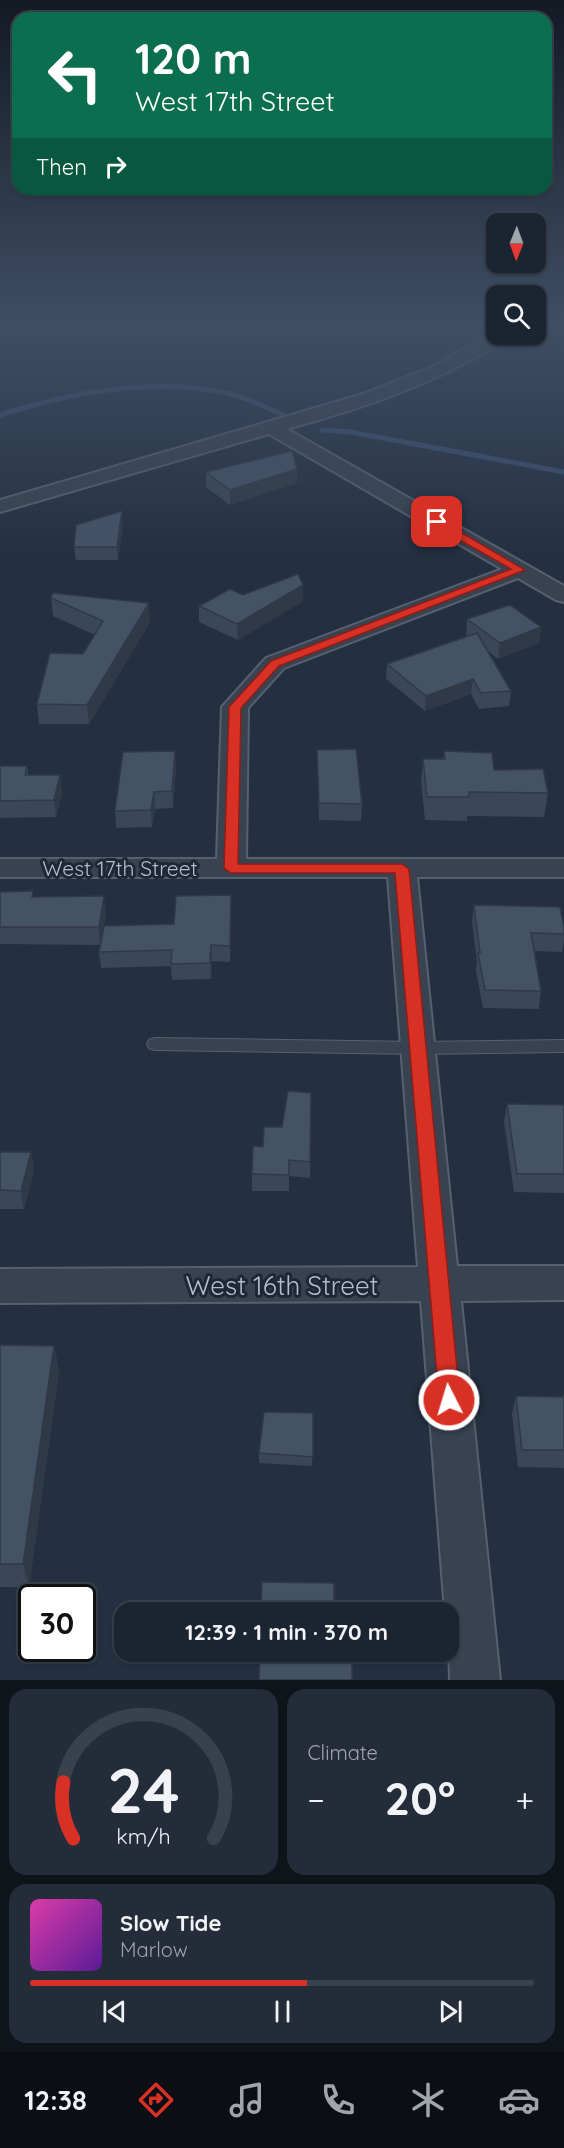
<!DOCTYPE html>
<meta charset="utf-8">
<style>
:root{--surface:#1b2431;--page:#242c39;--text:#f1f3f6;--muted:#a0a4ab;--line:#39414d;--accent:#d93025}
body{margin:0;font-family:Quicksand,sans-serif;background:var(--page);color:var(--text);height:100vh;display:flex;flex-direction:column;font-size:22px;white-space:nowrap}
*{box-sizing:border-box;margin:0}
p{font-size:20px;color:var(--muted)}
.icon{flex:none;width:33px;height:33px;fill:none;stroke:currentColor;stroke-width:2;stroke-linecap:round;stroke-linejoin:round}
.map{position:relative;height:1680px;overflow:hidden}
.drawer{display:flex;flex-direction:column;gap:9px;padding:9px;background:#0f141b;flex:1}
.drawer>*{flex:none}
.hud{position:absolute;left:12px;top:12px;width:540px;height:183px;border-radius:18px;box-shadow:0 2px 4px #0004,0 0 0 2px var(--line);background:#0b6e4f;color:#fff;overflow:hidden}
.needle{width:39px;rotate:181deg}
.buttons{position:absolute;left:486px;top:213px;display:grid;gap:12px}
.buttons a{display:grid;place-items:center;width:60px;height:60px;border-radius:12px;background:var(--surface);box-shadow:0 2px 4px #0004,0 0 0 2px var(--line);font-size:30px}
.speed{position:absolute;left:18px;top:1584px;display:flex;gap:12px;font-size:30px;font-weight:700;text-align:center}
.speed>*{display:grid;place-content:center;width:78px;height:78px;border-radius:50%;background:var(--surface);box-shadow:0 2px 4px #0004,0 0 0 2px var(--line);line-height:1}
.speed .limit{border:3px solid #111;border-radius:9px;background:#fff;color:#111}
.pin{position:absolute;display:grid;place-items:center;width:51px;height:51px;color:#fff;margin:-26px;border-radius:12px;box-shadow:0 3px 9px #0006}
.me{position:absolute;width:66px;margin:-33px;rotate:355deg;stroke-linejoin:round;filter:drop-shadow(0 0 4px #0008)}
.turn{display:flex;align-items:center;gap:21px;height:126px;padding:0 24px;font-size:27px}
.turn .icon{width:78px;height:78px;stroke-width:2.5}
.turn b{display:block;font-size:42px;line-height:51px}
.then{display:flex;align-items:center;height:57px;padding:0 24px;background:#0003;gap:12px;font-size:22px}
.big{font-size:45px;font-weight:700;line-height:1.1}
.drawer .tile{flex:1;display:flex;flex-direction:column;justify-content:center;gap:9px;min-width:0;padding:0 21px;border-radius:18px;background:var(--page)}
.drawer .dial{align-items:center;gap:0}
.dial svg{height:156px;overflow:visible;fill:none;stroke:var(--line);stroke-width:7;stroke-linecap:round;text-anchor:middle}
.dial text{fill:var(--text);stroke:none}
.song{display:flex;align-items:center;gap:18px}
.cover{width:72px;height:72px;border-radius:9px;background:linear-gradient(135deg,hsl(320 70% 55%),hsl(270 70% 35%))}
.played{height:6px;border-radius:3px;background:linear-gradient(90deg,var(--accent) 55%,var(--line) 55%)}
.keys{display:flex;justify-content:space-around;direction:ltr}
.heat{display:flex;justify-content:space-between;align-items:center;font-size:33px;direction:ltr}
.drawer .tiles{flex:1;display:grid;gap:9px;grid-template-columns:1fr 1fr}
.tile:last-child{grid-column:span 2}
.trip{position:absolute;left:114px;top:1602px;width:345px;height:60px;border-radius:18px;background:var(--surface);box-shadow:0 2px 4px #0004,0 0 0 2px var(--line);font-weight:700;line-height:60px;text-align:center}
.tabs{display:flex;height:96px;justify-content:space-around;align-items:center;background:#0b0e14;color:var(--muted)}
.tabs .icon{width:42px;height:42px}
.tabs .active{color:var(--accent)}
.tabs b{font-size:27px;color:var(--text)}
.map>svg:first-child{display:block}
.lines{fill:none;stroke-linecap:round;stroke-linejoin:round}
.stream{stroke:#374b69;stroke-width:5}
.service-casing{stroke:#56606e;stroke-width:2}
.minor-casing{stroke:#56606e;stroke-width:4}
.service{fill:#384251;fill-rule:evenodd}
.minor{fill:#384251;fill-rule:evenodd}
.wall{fill:#3a4758}
.shaded-wall{fill:#303947}
.building{fill:#445266;stroke:#303947;stroke-width:1.5}
.route{fill:#d93025;stroke:#8d1f18;stroke-width:1.5}
.labels{text-anchor:middle;dominant-baseline:central;stroke-width:6;stroke-linejoin:round;paint-order:stroke}
.street-label{font-size:21px;fill:#b5bdcb;stroke:#1d2736}
.near-street-label{font-size:26px;fill:#b5bdcb;stroke:#1d2736}
</style>
<div class="map">
<svg width="564" height="1680" viewBox="0 0 564 1680">
<rect width="100%" height="100%" fill="#243041"/>
<g class="lines">
<g class="stream">
<path d="M0,415c71,-23 150,-37 223,-23 22,4 41,15 61,23"/>
<path d="M322,430l29,2 213,40"/>
</g>
<defs>
<path id="service" d="M155,1038l263,4 146,-2v12l-146,2 -263,-4 -6,-2 -2,-4 2,-4z"/>
<path id="minor" d="M496,330v4h11c-10,13 -28,22 -42,29 -56,30 -117,49 -178,66l277,157v16l-8,-2 -38,-22 -234,90 -36,40 -2,151h318v18h-147l40,389h107v34l-103,1 39,379h-50l-2,-68h-3l-24,-311 -421,2v-34l418,-2 -30,-390h-388v-18h217l5,-152 44,-49 236,-89 -233,-135 -269,78v-12l363,-106 71,-28z"/>
</defs>
<use href="#service" class="service-casing"/>
<use href="#minor" class="minor-casing"/>
<use href="#service" class="service"/>
<use href="#minor" class="minor"/>
</g>
<g class="wall">
<path d="M297,469v14l-67,22 -24,-18v-15z"/>
<path d="M123,524l-5,36h-42l-2,-13z"/>
<path d="M303,585v16l-65,39 -39,-18v-16l44,-11z"/>
<path d="M51,598l99,24 -61,102h-50l-2,-20 46,-50 12,-19 -42,-19z"/>
<path d="M467,619l74,8 -2,16 -41,16 -10,-8 23,40 -2,15 -30,3 -8,-15 -46,17 -39,-32 1,-15 81,-27 -2,-2z"/>
<path d="M317,750l45,54 -1,17 -42,-1z"/>
<path d="M444,751l50,19 54,23 -4,24 -77,-1v5l-42,-1 -4,-38 2,-23h20z"/>
<path d="M0,766h27l1,9 34,17 -6,25 -56,1z"/>
<path d="M176,768l-3,40 -18,1 -3,18 -36,1 -1,-17z"/>
<path d="M0,892l34,5 72,17 -6,31 -100,-1z"/>
<path d="M231,895l-1,67 -18,-1 -1,18 -39,1 -1,-14 -70,2 -2,-16 75,-28z"/>
<path d="M474,905l90,23v12l-2,12 -27,-1 6,40 -2,18 -56,-1 -7,-37 1,-9 -5,-40z"/>
<path d="M311,1093l-1,85 -21,-2v15h-37v-17l11,-27 19,-20z"/>
<path d="M507,1104l57,1v88l-50,-1 -10,-70z"/>
<path d="M0,1152h31l3,18 -10,39h-24z"/>
<path d="M0,1345l54,1 5,25 -30,216h-29z"/>
<path d="M564,1395v73l-46,-1 -6,-53 4,-18 46,1z"/>
<path d="M313,1413l-1,53 -53,-3v-10z"/>
</g>
<g class="shaded-wall">
<path d="M297,469v14l-67,22v-15z"/>
<path d="M122,511l1,13 -5,36 -1,-13z"/>
<path d="M303,585v16l-65,39 -1,-16z"/>
<path d="M149,603l1,19 -61,102 -2,-19z"/>
<path d="M541,627l-2,16 -41,16 2,-16z"/>
<path d="M473,679l-2,15 -46,17 1,-15z"/>
<path d="M175,751l1,17 -3,40 -1,-17z"/>
<path d="M60,775l2,17 -6,25 -2,-17z"/>
<path d="M154,792l1,17 -3,18 -1,-17z"/>
<path d="M104,896l2,18 -6,31 -1,-18z"/>
<path d="M211,945l1,16 -1,18 -1,-16z"/>
<path d="M31,1152l3,18 -10,39 -3,-18z"/>
<path d="M54,1346l5,25 -30,216 -6,-23z"/>
</g>
<g class="building">
<path d="M292,451l5,18 -67,21 -24,-18z"/>
<path d="M122,511l-5,36h-43l2,-22z"/>
<path d="M298,574l5,11 -66,39 -38,-18 31,-17 13,6z"/>
<path d="M53,593l96,10 -62,102 -50,-1 13,-51 33,1 20,-33 -52,-23z"/>
<path d="M510,605l31,22 -41,16 -33,-24z"/>
<path d="M477,633l34,58 -30,2 -8,-14 -47,17 -39,-32z"/>
<path d="M356,749l6,55 -43,-1 -2,-53z"/>
<path d="M175,751l-3,40 -18,1 -3,18 -36,1 8,-59z"/>
<path d="M444,751l48,2 2,17 49,-1 5,24 -79,-1v5h-42l-4,-38h22z"/>
<path d="M0,766h27l-2,9h35l-6,25 -54,1z"/>
<path d="M33,891l-1,6 72,-1 -5,31h-99v-35z"/>
<path d="M231,895l-1,51 -19,-1 -1,18 -39,1 1,-14 -73,2 5,-26 70,-2 2,-28z"/>
<path d="M474,905l86,2 4,21v6l-33,-1 10,58 -56,-1 -7,-37h2z"/>
<path d="M288,1091l23,2 -1,69 -21,-2v15l-37,-1 1,-28 10,1 1,-20h18z"/>
<path d="M507,1104l57,1v69h-47z"/>
<path d="M0,1152h31l-10,39 -21,-1z"/>
<path d="M0,1345l54,1 -31,218h-23z"/>
<path d="M564,1395v55h-42l-6,-54 46,1z"/>
<path d="M264,1412l49,1v44l-54,-4z"/>
<path d="M262,1582l72,1v29h-73z"/>
<path d="M260,1652h92v28h-93z"/>
</g>
<linearGradient id="sky" x2="0" y2="1"><stop stop-color="#141a24"/><stop offset="0.58" stop-color="#3f4e65"/><stop offset="1" stop-color="#3f4e65" stop-opacity="0"/></linearGradient>
<rect width="564" height="559" fill="url(#sky)"/>
<path class="route" d="M433,520h7l85,50 -246,96 -38,42 -3,156h164l7,5 51,531 -3,7 -8,3 -7,-3 -3,-7 -44,-527h-164l-7,-5 5,-161 42,-46 240,-92 -78,-44z"/>
<g class="labels">
<g class="street-label">
<text x="120" y="868">West 17th Street</text>
</g>
<g class="near-street-label">
<text x="282" y="1285">West 16th Street</text>
</g>
</g>
</svg>
<div class="buttons">
<a><svg class="needle" viewBox="-14 -14 28 28"><path d="M0-13l5 13h-10z" fill="#e53935"/><path d="M0 13l5-13h-10z" fill="#a0a4ab"/></svg></a>
<a><svg class="icon" aria-label="search" viewBox="0 0 24 24"><circle cx="10" cy="10" r="6"/><path d="M15 15l6 6"/></svg></a>
</div>
<div class="speed"><div class="limit">30</div></div>
<div class="pin" style="left:437px;top:522px;background:#d93025"><svg class="icon" aria-label="arrive" viewBox="0 0 24 24"><path d="M6 21V4h12l-3 4 3 4H6"/></svg></div>
<svg class="me" style="left:449px;top:1400px" viewBox="-20 -20 40 40"><circle r="17" fill="#d93025" stroke="#fff" stroke-width="3"/><path d="M0-11L8 9 0 5-8 9z" fill="#fff"/></svg>
<div class="trip">12:39 · 1 min · 370 m</div>
<div class="hud">
<div class="turn"><svg class="icon" aria-label="left" viewBox="0 0 24 24"><path d="M17 20v-9H6M10 6l-5 5 5 5"/></svg><div><b>120 m</b>West 17th Street</div></div>
<div class="then">Then<svg class="icon" aria-label="right" viewBox="0 0 24 24"><path d="M7 20v-9h11M14 6l5 5-5 5"/></svg></div>
</div>
</div>
<section class="drawer">
<div class="tiles">
<div class="tile dial"><svg viewBox="0 0 100 80">
<path d="M14 69A42 42 0 1 1 86 69"/>
<path d="M14 69A42 42 0 0 1 9 40" stroke="#d93025"/>
<text x="50" y="56" font-size="32" font-weight="700">24</text>
<text x="50" y="72" font-size="11">km/h</text>
</svg></div>
<div class="tile"><p>Climate</p>
<div class="heat"><a>−</a><b class="big">20°</b><a>+</a></div>
</div>
<div class="tile">
<div class="song"><i class="cover"></i><div><b>Slow Tide</b><p>Marlow</p></div></div>
<div class="played"></div>
<div class="keys"><svg class="icon" aria-label="previous" viewBox="0 0 24 24"><path d="M18 5L8 12l10 7zM5 5v14"/></svg><svg class="icon" aria-label="pause" viewBox="0 0 24 24"><path d="M8 5v14M16 5v14"/></svg><svg class="icon" aria-label="next" viewBox="0 0 24 24"><path d="M6 5l10 7-10 7zM19 5v14"/></svg></div>
</div>
</div>
</section>
<nav class="tabs">
<b>12:38</b>
<svg class="icon active" aria-label="directions" viewBox="0 0 24 24"><path d="M12 3l9 9-9 9-9-9zM9 14v-3h6M13 9l2 2-2 2"/></svg>
<svg class="icon" aria-label="music" viewBox="0 0 24 24"><path d="M9 18V5l10-2v13"/><circle cx="6" cy="18" r="3"/><circle cx="16" cy="16" r="3"/></svg>
<svg class="icon" aria-label="phone" viewBox="0 0 24 24"><path d="M5 4h4l2 5-3 2q2 4 5 5l2-3 5 2v4C11 20 4 13 5 4z"/></svg>
<svg class="icon" aria-label="climate" viewBox="0 0 24 24"><path d="M12 3v18M4 7l16 10M4 17L20 7"/></svg>
<svg class="icon" aria-label="car" viewBox="0 0 24 24"><path d="M5 17H2v-5l4-1 3-4h7l3 4 3 1v5h-3M9 17h6M6 11h13"/><circle cx="7" cy="17" r="2"/><circle cx="17" cy="17" r="2"/></svg>
</nav>
